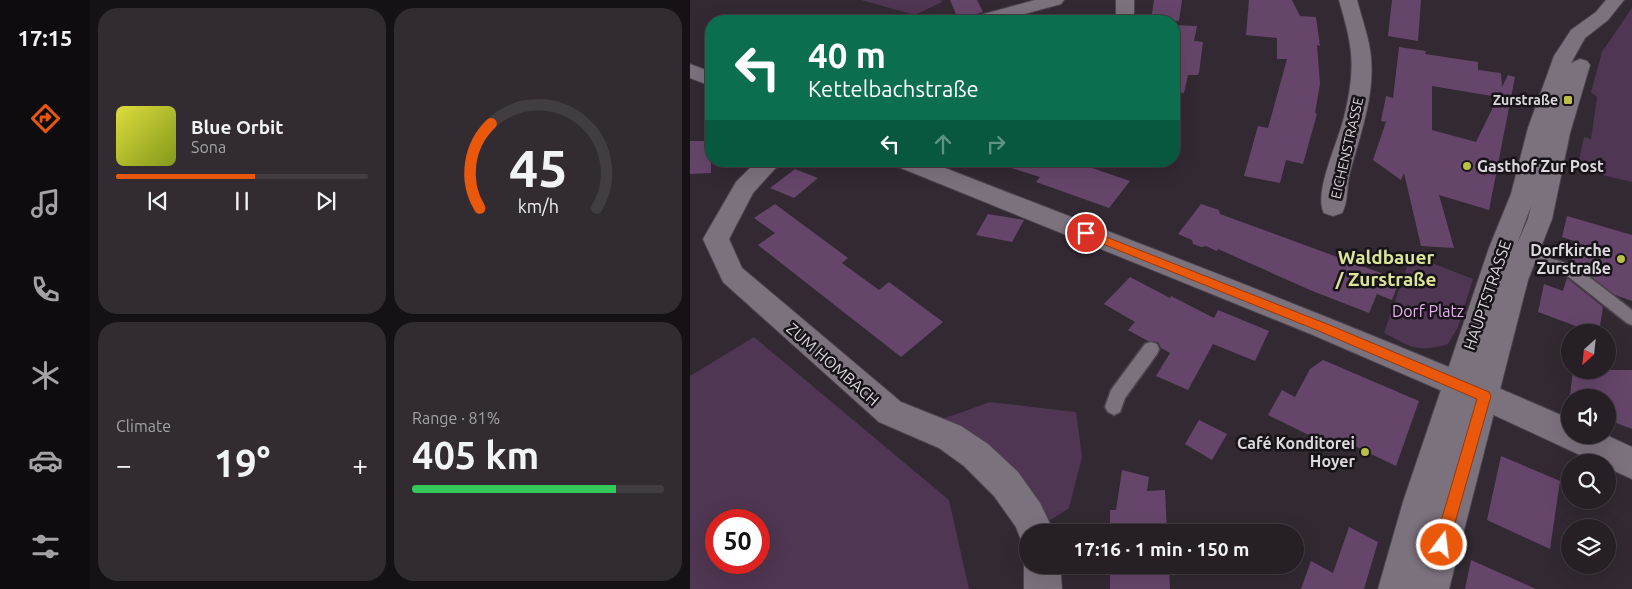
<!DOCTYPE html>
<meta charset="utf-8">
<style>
:root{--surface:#261f26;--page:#322c32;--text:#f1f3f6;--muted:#a4a2a7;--line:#423d43;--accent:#ea580c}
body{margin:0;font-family:Ubuntu,sans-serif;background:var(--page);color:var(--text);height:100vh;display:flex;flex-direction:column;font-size:19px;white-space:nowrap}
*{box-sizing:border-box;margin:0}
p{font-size:16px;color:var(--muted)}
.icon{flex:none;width:28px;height:28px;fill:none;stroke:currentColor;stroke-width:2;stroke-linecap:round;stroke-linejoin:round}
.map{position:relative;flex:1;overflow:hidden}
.side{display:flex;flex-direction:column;gap:8px;padding:8px;background:#151115;width:600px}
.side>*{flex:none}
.top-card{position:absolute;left:15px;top:15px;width:475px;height:152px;border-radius:20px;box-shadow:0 5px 20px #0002,0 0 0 1px var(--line);background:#0b6e4f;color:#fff;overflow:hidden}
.needle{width:32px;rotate:207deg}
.tools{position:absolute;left:871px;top:324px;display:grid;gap:10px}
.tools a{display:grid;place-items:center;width:55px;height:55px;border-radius:50%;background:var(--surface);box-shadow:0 5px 20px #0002,0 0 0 1px var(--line);font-size:25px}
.speed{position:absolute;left:15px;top:509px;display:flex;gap:10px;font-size:25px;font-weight:700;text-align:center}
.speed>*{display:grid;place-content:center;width:65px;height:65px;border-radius:50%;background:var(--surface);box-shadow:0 5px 20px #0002,0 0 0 1px var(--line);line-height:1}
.speed .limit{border:8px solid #d22;background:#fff;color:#111}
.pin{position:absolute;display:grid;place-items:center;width:42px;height:42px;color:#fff;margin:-21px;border:2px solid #fff;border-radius:50%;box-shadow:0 1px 5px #0007}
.me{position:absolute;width:55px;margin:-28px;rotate:15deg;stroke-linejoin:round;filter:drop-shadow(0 0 4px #0008)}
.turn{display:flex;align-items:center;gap:18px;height:105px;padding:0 20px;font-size:22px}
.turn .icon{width:65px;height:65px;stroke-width:2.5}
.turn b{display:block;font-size:35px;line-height:42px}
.lanes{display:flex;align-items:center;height:48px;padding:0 20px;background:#0003;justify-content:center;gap:25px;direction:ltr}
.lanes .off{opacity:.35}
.big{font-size:38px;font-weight:600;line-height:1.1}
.side .widget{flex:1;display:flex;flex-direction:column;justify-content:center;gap:8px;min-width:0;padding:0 18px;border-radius:20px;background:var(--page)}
.side .dial{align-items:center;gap:0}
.dial svg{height:130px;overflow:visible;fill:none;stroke:var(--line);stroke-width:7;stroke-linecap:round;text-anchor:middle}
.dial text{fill:var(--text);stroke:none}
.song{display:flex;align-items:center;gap:15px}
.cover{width:60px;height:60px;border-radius:8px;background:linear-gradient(135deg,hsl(60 70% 55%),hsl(70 70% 35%))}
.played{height:5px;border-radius:2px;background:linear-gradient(90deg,var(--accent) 55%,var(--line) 55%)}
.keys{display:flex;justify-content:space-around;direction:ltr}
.heat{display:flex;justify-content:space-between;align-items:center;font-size:28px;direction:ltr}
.charge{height:8px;border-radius:4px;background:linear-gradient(90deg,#34c759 81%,var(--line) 0)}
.side .tiles{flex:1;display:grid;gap:8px;grid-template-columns:repeat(2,1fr)}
.trip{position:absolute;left:329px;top:524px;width:285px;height:50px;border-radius:25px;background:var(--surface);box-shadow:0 5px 20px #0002,0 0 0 1px var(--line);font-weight:600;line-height:50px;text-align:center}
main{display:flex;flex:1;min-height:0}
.dock{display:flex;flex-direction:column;width:90px;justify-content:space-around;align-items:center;background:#0f0c0f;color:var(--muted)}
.dock .icon{width:35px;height:35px}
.dock .on{color:var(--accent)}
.dock b{font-size:22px;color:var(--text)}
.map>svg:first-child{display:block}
.green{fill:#4f3652;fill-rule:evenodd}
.building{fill:#65466a;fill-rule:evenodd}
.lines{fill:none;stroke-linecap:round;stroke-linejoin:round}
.lane-casing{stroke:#4d444e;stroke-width:3}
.street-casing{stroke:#4d444e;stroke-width:2}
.secondary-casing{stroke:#4d444e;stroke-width:2}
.lane{fill:#7c727e;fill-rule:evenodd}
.street{fill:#7c727e;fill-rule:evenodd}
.secondary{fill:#7c727e;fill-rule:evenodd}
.route{fill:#ea580c;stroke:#983908}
.poi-dot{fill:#b9c046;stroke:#171318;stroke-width:2}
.labels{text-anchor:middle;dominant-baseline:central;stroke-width:5;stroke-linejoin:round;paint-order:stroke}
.far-poi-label{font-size:14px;font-weight:bold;fill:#ddd7de;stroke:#171318;text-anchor:end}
.far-street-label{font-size:14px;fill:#ddd7de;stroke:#171318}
.poi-label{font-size:16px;font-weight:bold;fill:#ddd7de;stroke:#171318;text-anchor:end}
.street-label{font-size:16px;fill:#ddd7de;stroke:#171318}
.park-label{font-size:16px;fill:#e7b2ee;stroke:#171318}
.quarter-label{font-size:19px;font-weight:bold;fill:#dde496;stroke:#171318}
</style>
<main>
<nav class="dock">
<b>17:15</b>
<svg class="icon on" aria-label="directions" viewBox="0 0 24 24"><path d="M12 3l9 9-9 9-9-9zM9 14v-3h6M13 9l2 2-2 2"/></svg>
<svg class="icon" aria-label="music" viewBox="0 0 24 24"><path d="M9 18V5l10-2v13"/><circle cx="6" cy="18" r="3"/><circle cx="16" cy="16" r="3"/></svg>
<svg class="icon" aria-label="phone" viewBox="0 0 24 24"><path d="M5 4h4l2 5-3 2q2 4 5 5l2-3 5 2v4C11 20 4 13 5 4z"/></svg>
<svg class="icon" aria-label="climate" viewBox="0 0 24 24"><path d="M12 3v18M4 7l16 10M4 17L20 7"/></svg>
<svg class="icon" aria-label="car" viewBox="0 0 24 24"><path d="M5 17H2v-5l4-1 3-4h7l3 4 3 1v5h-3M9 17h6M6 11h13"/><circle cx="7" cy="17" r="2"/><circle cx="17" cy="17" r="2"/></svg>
<svg class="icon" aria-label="filters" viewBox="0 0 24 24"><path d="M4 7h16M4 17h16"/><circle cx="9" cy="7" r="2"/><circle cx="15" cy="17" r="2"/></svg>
</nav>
<section class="side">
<div class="tiles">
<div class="widget">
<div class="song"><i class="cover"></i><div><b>Blue Orbit</b><p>Sona</p></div></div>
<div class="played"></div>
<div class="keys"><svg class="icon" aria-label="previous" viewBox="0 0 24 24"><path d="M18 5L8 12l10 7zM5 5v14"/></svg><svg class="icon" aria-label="pause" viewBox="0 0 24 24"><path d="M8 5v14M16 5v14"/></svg><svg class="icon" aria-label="next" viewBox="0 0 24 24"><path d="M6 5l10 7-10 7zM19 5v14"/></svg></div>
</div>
<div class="widget dial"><svg viewBox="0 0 100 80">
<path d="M14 69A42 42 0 1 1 86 69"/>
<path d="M14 69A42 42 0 0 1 21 17" stroke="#ea580c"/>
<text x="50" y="56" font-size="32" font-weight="700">45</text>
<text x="50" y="72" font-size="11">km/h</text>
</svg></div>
<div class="widget"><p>Climate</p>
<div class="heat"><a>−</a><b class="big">19°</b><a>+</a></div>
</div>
<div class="widget"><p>Range · 81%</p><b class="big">405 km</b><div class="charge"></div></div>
</div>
</section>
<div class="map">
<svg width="942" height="589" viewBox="0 0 942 589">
<rect width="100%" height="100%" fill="#322933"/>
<g class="green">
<path d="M171,0h80l1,2 -27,13z"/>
<path d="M942,8v174l-55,-13 7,-32 7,2 6,-42 -6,-5 11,-40z"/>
<path d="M721,255l62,24 -15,48 -10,17c-31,9 -37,3 -64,-11z"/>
<path d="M64,337l195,163 20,89h-279v-213zM26,520h43v42h-43z"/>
<path d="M300,402l86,10 6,45 -13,51 -26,17 -103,-105z"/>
</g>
<g class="building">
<path d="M260,0h27l6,12 -11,3 -4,6h-9z"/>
<path d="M464,0h28l-3,21 -28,-1z"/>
<path d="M559,0h43l8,16 16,1 4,29 -3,-1 3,39 -5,29 2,1 -14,50 -17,-4 -6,23 -36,-7 14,-50 10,2 19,-69h-10v-21l-31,-3z"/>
<path d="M702,0h29l-3,41 -30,-5z"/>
<path d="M484,25l23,1 -3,15 9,1 -4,31 -2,2h-9l-4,18 -10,-1z"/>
<path d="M709,47l27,4 -1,3 53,8v8l23,3 1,14 6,-12 7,2 -26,133 -50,-15 15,53 -33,-2 -17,-73 -3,7 -28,-20 13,-38 -5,-1 5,-25 7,2zM742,86l66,11 -22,45 -44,-12z"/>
<path d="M0,141h21v32l-21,1z"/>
<path d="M316,161h92l-6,7 38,13 -21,27 -73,-26 4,-5 -35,-11z"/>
<path d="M105,169l23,9 -24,20 -24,-10z"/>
<path d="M85,204l73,54 -6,5 37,27 10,-8 54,40 -42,35 -143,-112 17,-12 -21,-15z"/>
<path d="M511,204l18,6 1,4 180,66 -8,20 -15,-6 -8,19 -59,-23 -92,-41 -1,2 -11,-5 -5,1 -8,-3 -1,-4 -14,-6z"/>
<path d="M298,214l36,6 -12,22 -36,-7z"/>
<path d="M877,216l65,19v66l-17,-6 -39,-30 -5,-2 6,-21 -15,-5z"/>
<path d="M440,277l40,21 1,-2 43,22 4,-8 51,21 -14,30 -42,-17 -25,46 -32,-14 14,-23 -9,-5 -3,-6 -10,-1 -20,-11 7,-8 -31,-18z"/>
<path d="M877,278l36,29 -4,25h-7l-54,-20 6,-28 19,7z"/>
<path d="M633,360l96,41 -23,65 -56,-27 -3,6 -18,-10 -2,4 -49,-24 14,-25 13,7 15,-28z"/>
<path d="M883,370h59v59l-24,-9v-22h-38v7l-1,-1z"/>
<path d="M509,420l28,14 -15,26 -27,-16z"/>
<path d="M811,456l59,25 -10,68 -63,-29z"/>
<path d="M432,470l27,7 -2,14 18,-1 2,42h-57v-22h6z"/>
<path d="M659,527l29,15 -14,47h-63l10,-28 22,12z"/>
<path d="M781,560l65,29h-71z"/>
<path d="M420,565h59l1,24h-60z"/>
</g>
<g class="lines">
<defs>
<g id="lane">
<path d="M828,248l57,18 57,44v15l-5,-2 -62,-49 -52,-17 -2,-4 2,-4z"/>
<path d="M461,342l6,2 2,5 -2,5 -32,44 -5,14 -6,3 -6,-3 -3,-5 6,-17 34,-46z"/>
</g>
<g id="street">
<path d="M345,0h29l-3,4 -62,17h-29l3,-4z"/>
<rect x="426" y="0" width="18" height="21"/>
<path d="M649,0h18c4,15 9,30 12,44 9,44 -8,87 -19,128 -4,14 -1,29 -8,41l-9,3 -9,-3c-11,-20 15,-73 20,-96 6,-23 10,-49 6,-72 -2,-15 -7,-30 -11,-45z"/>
<path d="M0,64l21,8v14l-21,-8z"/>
<path d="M67,161h25l-29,32 -24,46 13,29 159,134 60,24 27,18 30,28 22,31 14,29h-26v14l-5,-1 -7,-18 -22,-31 -30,-30 -25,-18 -60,-26 -156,-140 -20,-43 33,-57z"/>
<path d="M203,161h34c215,84 432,165 643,258v16h36l26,12v32l-24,-11v-6h-13l-155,-72 -127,-55 -417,-169z"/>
<path d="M338,556v9h32l2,24h-38v-24z"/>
</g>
<path id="secondary" d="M916,0h18l-16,20 -23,18 -14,25 9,-4 7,2 3,4 -20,68 -18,86 -24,61 -79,309h-71l25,-87 86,-254 22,-54 17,-66 26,-72 17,-26 25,-18zM841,206l-3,13 -11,25z"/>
</defs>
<use href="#lane" class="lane-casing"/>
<use href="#street" class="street-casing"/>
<use href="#secondary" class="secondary-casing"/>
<use href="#lane" class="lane"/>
<use href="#street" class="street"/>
<use href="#secondary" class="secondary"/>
</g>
<path class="route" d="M396,229l241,95 162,68 2,4 -44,155 -5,2 -6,-2 -2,-6 43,-146 -158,-68 -236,-95 -2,-3 2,-3z"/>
<g class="poi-dot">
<rect x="873" y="95" width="10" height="10" rx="2.5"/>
<circle cx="777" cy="166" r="5"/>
<circle cx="931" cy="259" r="5"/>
<circle cx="675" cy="452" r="5"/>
</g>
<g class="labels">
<g class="far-poi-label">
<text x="868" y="100">Zurstraße</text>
</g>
<g class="far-street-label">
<text transform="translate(657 148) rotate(-77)">EICHENSTRASSE</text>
</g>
<g class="poi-label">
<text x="787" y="166" text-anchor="start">Gasthof Zur Post</text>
<text x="921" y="250">Dorfkirche<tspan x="921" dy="18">Zurstraße</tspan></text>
<text x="665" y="443">Café Konditorei<tspan x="665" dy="18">Hoyer</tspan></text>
</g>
<g class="street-label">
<text transform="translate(797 295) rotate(-71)">HAUPTSTRASSE</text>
<text transform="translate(143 364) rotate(41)">ZUM HOMBACH</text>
</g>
<g class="park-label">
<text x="738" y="311">Dorf Platz</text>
</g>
<g class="quarter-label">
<text x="696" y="257">Waldbauer<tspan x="696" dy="22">/ Zurstraße</tspan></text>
</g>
</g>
</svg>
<div class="tools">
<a><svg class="needle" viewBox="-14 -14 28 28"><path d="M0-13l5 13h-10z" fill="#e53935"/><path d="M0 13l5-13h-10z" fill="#a4a2a7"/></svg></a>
<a><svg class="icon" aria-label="sound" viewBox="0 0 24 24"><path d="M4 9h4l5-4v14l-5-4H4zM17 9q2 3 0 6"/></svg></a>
<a><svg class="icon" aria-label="search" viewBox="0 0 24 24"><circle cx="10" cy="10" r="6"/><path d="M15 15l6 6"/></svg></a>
<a><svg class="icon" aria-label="layers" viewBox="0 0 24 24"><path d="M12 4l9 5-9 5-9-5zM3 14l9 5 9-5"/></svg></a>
</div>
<div class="speed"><div class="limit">50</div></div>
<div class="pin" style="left:396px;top:233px;background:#d93025"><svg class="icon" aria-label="arrive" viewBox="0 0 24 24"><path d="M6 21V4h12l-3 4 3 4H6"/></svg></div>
<svg class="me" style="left:752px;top:545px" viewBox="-20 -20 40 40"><circle r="17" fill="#ea580c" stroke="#fff" stroke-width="3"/><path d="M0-11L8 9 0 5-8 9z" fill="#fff"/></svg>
<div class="trip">17:16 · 1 min · 150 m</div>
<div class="top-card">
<div class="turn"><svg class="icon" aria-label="left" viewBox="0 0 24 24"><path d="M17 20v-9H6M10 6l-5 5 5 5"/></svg><div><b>40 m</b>Kettelbachstraße</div></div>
<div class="lanes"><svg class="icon" aria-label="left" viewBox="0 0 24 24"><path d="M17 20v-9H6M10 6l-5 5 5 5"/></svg><svg class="icon off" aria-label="ahead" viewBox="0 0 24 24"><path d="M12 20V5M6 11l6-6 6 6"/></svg><svg class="icon off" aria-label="right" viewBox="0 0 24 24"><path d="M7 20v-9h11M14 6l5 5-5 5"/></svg></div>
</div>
</div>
</main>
